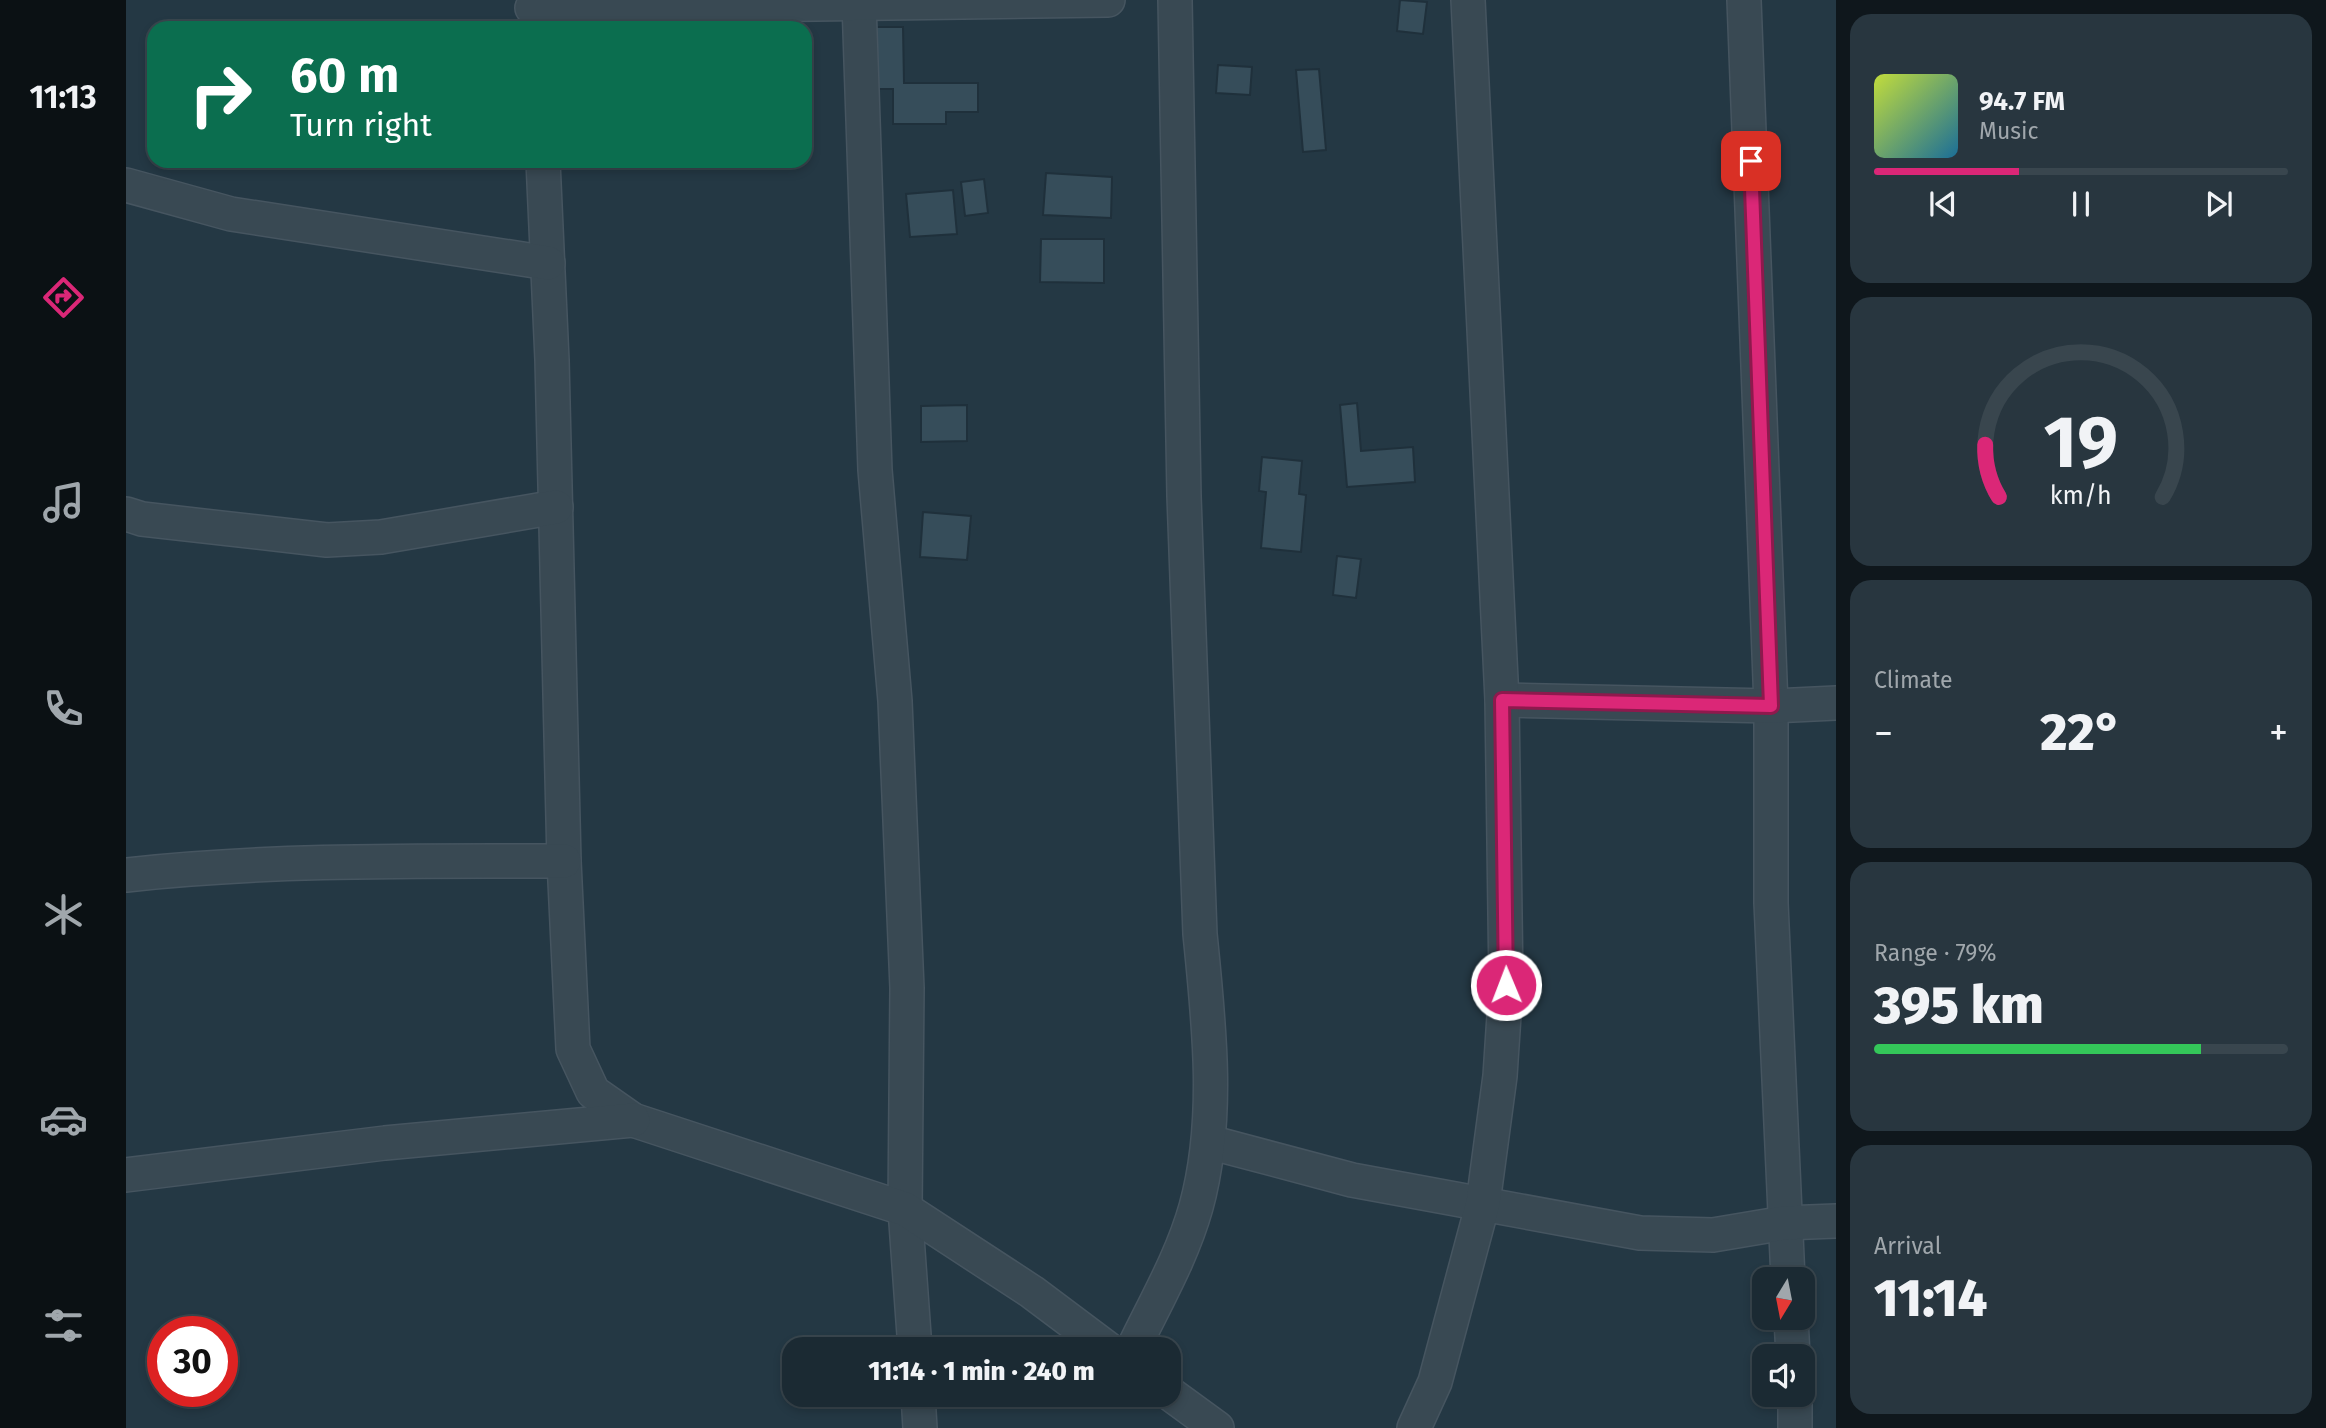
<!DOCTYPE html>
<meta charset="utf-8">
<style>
:root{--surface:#1b2a33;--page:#28363f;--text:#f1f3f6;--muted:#a0a7ac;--line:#39464e;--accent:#db2777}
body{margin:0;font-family:"Fira Sans",sans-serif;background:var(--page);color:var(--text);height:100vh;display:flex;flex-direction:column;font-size:26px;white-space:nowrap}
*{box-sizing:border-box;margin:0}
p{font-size:23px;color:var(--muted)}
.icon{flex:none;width:38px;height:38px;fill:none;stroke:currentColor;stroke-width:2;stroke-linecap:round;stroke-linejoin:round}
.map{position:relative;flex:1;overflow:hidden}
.details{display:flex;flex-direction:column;gap:14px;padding:14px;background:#0f171c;width:490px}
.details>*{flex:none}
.guide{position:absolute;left:21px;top:21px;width:665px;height:147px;border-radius:21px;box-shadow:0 4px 10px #0003,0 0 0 2px var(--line);background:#0b6e4f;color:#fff;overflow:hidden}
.needle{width:46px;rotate:190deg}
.buttons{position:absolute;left:1626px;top:1267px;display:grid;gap:14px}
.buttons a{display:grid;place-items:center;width:63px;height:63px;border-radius:14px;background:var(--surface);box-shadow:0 4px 10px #0003,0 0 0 2px var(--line);font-size:35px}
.speed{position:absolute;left:21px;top:1316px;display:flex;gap:14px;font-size:35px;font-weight:700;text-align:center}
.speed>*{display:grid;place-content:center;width:91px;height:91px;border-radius:50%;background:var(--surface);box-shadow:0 4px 10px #0003,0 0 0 2px var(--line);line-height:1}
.speed .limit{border:10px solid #d22;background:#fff;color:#111}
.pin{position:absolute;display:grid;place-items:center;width:60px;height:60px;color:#fff;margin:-30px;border-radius:14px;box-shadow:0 4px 10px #0006}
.me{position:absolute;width:77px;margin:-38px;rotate:359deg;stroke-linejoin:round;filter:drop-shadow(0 0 5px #0008)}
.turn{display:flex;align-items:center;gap:24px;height:147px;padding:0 28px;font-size:32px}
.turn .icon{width:91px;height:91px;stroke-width:2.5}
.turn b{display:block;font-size:49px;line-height:60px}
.big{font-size:52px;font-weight:800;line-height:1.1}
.details .card{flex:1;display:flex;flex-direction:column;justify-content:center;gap:10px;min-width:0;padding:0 24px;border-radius:21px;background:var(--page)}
.details .dial{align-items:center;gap:0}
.dial svg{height:182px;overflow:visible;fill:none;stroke:var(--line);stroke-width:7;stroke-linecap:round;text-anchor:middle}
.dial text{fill:var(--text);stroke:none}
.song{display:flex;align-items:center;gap:21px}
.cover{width:84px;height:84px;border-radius:10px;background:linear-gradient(135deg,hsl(70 70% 55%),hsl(200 70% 35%))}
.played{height:7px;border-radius:4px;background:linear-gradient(90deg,var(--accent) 35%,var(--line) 35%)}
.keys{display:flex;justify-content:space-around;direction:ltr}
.heat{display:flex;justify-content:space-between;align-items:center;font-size:38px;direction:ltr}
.charge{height:10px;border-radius:5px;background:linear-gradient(90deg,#34c759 79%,var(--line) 0)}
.trip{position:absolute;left:656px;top:1337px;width:399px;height:70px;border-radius:21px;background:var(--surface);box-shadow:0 4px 10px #0003,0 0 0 2px var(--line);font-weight:800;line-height:70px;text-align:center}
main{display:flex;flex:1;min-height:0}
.menu{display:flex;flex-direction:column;width:126px;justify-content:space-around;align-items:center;background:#0b1114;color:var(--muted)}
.menu .icon{width:49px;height:49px}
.menu .on{color:var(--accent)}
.menu b{font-size:32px;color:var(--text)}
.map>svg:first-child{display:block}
.building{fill:#364d5a;stroke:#1f303b;stroke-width:2}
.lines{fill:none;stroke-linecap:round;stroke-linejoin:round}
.street-casing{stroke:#465560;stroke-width:36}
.street{stroke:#394953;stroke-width:33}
.route-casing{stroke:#8e194d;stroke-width:18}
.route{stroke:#db2777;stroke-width:12}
</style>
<main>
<nav class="menu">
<b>11:13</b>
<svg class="icon on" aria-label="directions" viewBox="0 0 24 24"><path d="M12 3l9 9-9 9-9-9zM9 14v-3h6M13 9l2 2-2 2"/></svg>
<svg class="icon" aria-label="music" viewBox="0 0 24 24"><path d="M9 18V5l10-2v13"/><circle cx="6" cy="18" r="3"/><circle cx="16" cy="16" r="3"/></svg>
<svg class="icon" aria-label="phone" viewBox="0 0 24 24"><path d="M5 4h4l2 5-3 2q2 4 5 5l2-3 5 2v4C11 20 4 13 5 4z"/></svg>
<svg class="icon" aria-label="climate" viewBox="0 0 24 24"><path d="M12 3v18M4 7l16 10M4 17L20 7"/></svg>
<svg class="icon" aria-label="car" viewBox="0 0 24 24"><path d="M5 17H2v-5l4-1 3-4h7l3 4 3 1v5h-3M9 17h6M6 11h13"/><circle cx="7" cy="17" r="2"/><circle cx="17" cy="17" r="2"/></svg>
<svg class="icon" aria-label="filters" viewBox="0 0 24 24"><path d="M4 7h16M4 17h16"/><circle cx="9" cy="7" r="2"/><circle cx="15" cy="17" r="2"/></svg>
</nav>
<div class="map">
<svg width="1710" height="1428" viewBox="0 0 1710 1428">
<rect width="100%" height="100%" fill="#243844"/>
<g class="building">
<path d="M1274,0l27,2 -4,32 -26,-3z"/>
<path d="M744,27h33l1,56h74v29h-32v12h-53v-35h-22z"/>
<path d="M1092,65l34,2 -2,28 -34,-2z"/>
<path d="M1193,69l7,81 -23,2 -7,-82z"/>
<path d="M920,173l66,4 -1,41 -68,-3z"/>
<path d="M858,179l4,34 -23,3 -4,-34z"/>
<path d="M827,190l4,44 -47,3 -4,-43z"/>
<path d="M915,239h63v44l-64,-1z"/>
<path d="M1231,403l4,48 52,-4 2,35 -68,5 -7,-82z"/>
<path d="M841,405v36l-46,1v-36z"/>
<path d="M1136,457l40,4 -3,33 7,1 -5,57 -40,-4 5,-56 -7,-1z"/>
<path d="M797,512l48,4 -4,44 -47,-3z"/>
<path d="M1211,556l24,3 -5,39 -23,-3z"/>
</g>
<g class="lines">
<defs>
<g id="street">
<path d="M1618,0l27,706v197l17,376"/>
<path d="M733,3l16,467 20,231 12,287 -2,221 10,140"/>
<path d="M406,8l576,-8"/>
<path d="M417,161l9,199 12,501 9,188 20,43 40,28 272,89 127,83 76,57"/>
<path d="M0,185l105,29 317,49"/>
<path d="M0,514l16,5 185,21 54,-3 175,-30"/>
<path d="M1376,700l269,6 65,-3"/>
<path d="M0,875c145,-16 291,-14 438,-14"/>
<path d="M1083,1142l143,38 288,53 73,2 71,-12 52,-2"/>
<path d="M0,1175l259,-32 248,-23"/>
<path d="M1665,1318l2,38"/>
<path d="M1007,1349c22,-46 49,-92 63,-142 24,-87 13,-184 4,-273l-16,-438 -9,-496"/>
<path d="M1043,1393l48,35"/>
<path d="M792,1395l2,33"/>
<path d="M1288,1428l21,-46 48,-179 17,-127 6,-91 -4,-285 -34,-700"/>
<path d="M1669,1428v-33"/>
</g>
</defs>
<use href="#street" class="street-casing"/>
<use href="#street" class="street"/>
</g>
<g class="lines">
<defs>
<path id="route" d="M1380,985l-4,-285 269,6 -20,-545"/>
</defs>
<use href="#route" class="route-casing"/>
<use href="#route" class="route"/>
</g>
</svg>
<div class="buttons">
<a><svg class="needle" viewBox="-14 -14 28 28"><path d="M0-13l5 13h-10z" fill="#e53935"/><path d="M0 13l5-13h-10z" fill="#a0a7ac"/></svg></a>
<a><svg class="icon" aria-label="sound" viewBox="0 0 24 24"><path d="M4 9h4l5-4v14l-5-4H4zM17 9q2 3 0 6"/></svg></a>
</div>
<div class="speed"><div class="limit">30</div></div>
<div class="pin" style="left:1625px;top:161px;background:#d93025"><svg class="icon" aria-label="arrive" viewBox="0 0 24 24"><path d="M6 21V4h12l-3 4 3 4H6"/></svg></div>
<svg class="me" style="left:1380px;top:985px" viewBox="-20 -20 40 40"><circle r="17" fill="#db2777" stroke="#fff" stroke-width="3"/><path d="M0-11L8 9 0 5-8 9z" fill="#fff"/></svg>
<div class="trip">11:14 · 1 min · 240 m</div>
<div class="guide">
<div class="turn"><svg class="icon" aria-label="right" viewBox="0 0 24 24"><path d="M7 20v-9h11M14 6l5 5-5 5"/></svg><div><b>60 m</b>Turn right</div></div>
</div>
</div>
<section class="details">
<div class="card">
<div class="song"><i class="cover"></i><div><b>94.7 FM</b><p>Music</p></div></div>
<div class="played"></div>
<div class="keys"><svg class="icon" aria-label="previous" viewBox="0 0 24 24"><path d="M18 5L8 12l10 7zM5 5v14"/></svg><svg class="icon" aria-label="pause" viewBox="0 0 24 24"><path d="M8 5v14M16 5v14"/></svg><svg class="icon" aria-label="next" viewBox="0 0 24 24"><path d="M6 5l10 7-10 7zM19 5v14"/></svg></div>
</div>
<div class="card dial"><svg viewBox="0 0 100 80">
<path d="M14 69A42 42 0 1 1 86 69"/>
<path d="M14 69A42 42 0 0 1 8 46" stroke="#db2777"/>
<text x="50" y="56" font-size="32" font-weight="700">19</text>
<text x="50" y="72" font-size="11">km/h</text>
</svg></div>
<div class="card"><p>Climate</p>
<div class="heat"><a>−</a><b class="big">22°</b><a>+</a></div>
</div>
<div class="card"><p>Range · 79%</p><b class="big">395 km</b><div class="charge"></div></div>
<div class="card"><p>Arrival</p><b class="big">11:14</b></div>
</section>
</main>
